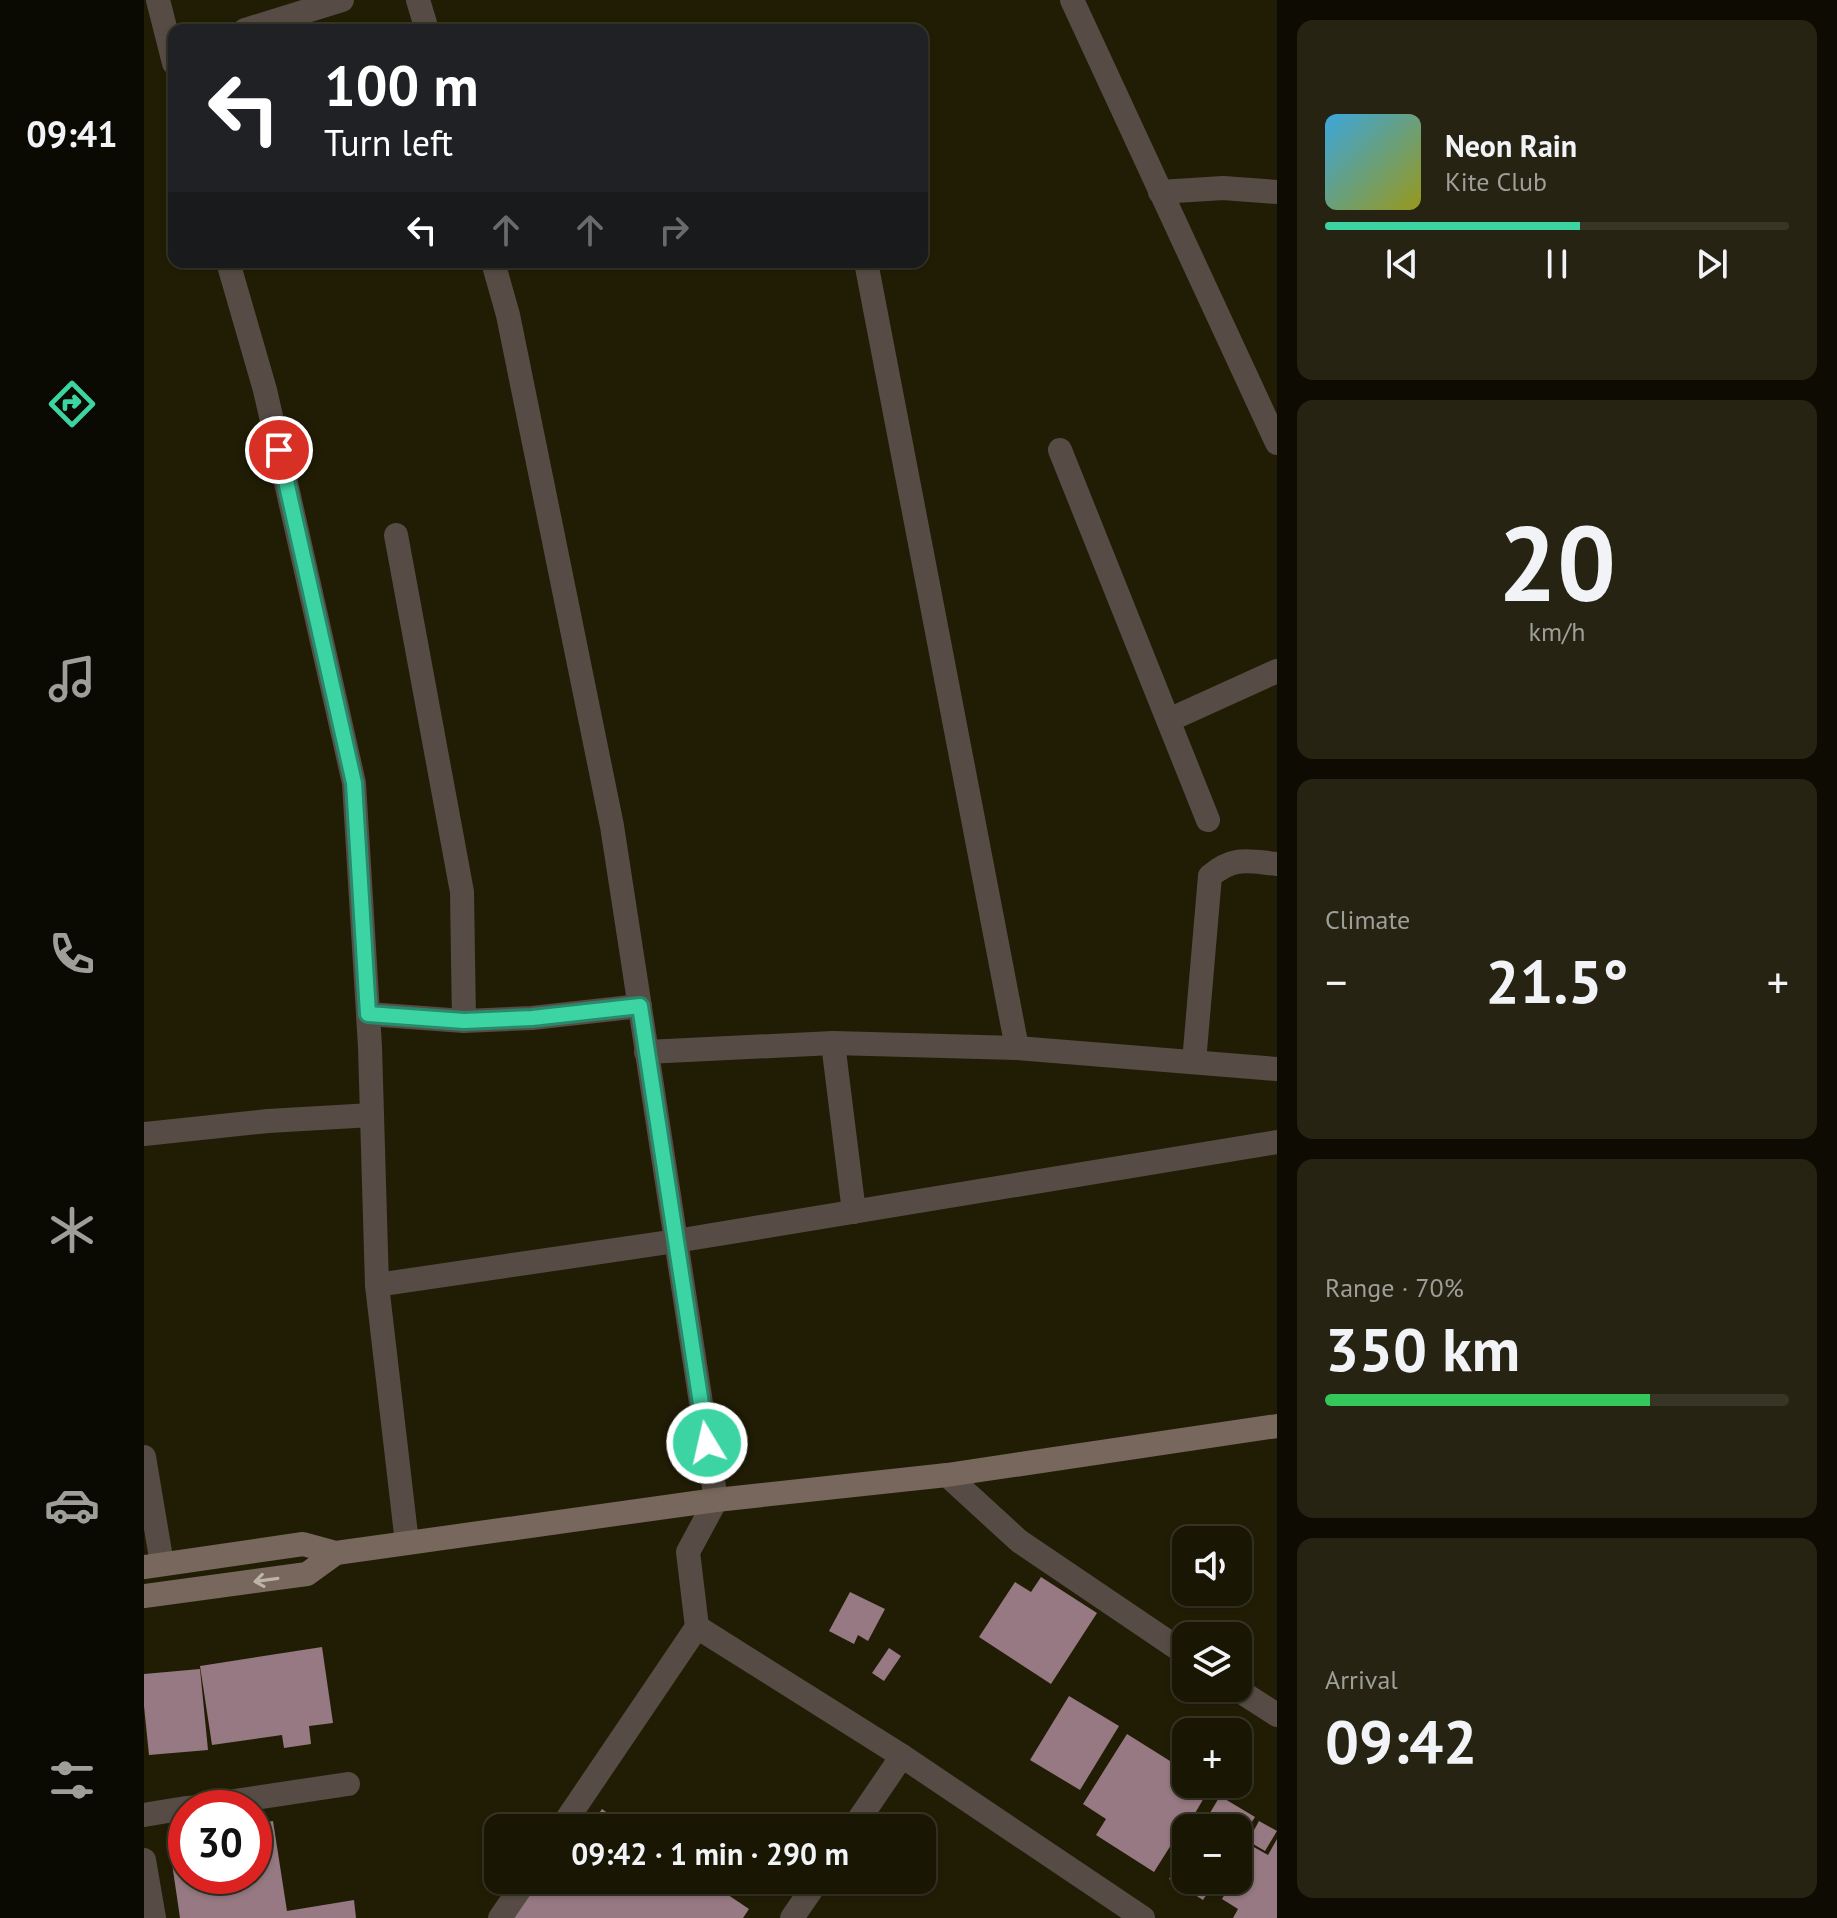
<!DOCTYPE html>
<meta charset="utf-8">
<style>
:root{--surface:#191604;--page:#262313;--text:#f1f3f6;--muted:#9f9f9a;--line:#373526;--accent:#3dd4a3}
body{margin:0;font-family:"PT Sans",sans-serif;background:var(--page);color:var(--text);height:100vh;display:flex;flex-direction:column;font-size:30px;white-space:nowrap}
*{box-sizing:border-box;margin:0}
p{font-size:26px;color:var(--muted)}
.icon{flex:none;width:44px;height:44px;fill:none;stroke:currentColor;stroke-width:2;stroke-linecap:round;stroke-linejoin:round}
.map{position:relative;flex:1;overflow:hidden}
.sheet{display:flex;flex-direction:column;gap:20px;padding:20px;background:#0e0c02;width:560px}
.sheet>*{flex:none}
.guide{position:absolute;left:24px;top:24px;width:760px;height:244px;border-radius:16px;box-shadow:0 2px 6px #0004,0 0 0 2px var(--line);background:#202124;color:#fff;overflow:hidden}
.buttons{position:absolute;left:1028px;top:1526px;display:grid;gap:16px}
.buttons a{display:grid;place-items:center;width:80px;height:80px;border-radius:16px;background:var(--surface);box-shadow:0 2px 6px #0004,0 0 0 2px var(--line);font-size:40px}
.speed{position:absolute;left:24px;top:1790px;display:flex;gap:16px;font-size:40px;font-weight:700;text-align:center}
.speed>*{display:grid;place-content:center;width:104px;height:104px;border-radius:50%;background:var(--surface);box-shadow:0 2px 6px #0004,0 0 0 2px var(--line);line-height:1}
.speed .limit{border:12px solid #d22;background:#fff;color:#111}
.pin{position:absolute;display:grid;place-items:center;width:68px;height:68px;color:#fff;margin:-34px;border:4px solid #fff;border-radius:50%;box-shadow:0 2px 8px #0007}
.me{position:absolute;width:88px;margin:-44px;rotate:351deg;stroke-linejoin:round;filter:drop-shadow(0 0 6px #0008)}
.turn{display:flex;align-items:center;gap:28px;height:168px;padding:0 24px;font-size:36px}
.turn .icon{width:104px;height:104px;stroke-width:2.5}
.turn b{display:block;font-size:56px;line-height:68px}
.lanes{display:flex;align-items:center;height:76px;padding:0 24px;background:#0003;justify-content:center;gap:40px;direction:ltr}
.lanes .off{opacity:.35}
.big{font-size:60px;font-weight:800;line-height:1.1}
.sheet .card{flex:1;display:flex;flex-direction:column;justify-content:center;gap:12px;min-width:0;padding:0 28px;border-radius:16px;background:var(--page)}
.sheet .dial{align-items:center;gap:0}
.dial b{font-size:104px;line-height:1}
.song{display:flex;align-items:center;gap:24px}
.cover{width:96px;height:96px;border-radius:12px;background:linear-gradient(135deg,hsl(200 70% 55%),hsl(60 70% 35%))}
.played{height:8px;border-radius:4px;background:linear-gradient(90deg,var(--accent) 55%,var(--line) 55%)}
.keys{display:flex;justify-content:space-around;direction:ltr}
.heat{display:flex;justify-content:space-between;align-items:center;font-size:44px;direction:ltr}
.charge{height:12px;border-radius:6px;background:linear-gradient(90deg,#34c759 70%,var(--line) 0)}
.trip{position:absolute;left:340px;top:1814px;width:452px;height:80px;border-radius:16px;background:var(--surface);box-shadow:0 2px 6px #0004,0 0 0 2px var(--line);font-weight:800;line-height:80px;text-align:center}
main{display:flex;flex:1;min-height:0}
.tab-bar{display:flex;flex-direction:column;width:144px;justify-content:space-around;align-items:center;background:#0a0902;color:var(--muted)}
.tab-bar .icon{width:56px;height:56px}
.tab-bar .selected{color:var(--accent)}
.tab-bar b{font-size:36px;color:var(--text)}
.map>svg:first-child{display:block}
.building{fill:#967982}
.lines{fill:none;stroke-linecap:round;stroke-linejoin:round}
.street{stroke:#564c45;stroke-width:24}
.secondary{stroke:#77675c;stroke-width:24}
.oneway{stroke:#bbb4a7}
.route-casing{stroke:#288a6a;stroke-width:20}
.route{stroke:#3dd4a3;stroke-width:14}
</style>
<main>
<nav class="tab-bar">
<b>09:41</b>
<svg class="icon selected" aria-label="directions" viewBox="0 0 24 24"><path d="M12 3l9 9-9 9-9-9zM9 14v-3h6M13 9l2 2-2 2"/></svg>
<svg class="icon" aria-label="music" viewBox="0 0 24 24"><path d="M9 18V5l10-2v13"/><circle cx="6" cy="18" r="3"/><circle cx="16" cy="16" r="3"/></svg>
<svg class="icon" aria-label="phone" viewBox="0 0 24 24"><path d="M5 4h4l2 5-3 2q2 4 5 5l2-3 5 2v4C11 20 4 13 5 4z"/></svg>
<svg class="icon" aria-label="climate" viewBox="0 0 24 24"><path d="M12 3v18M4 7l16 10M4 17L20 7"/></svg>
<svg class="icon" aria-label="car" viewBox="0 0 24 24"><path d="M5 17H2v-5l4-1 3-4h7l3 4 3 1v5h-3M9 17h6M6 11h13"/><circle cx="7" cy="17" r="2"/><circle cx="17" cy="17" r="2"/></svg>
<svg class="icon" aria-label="filters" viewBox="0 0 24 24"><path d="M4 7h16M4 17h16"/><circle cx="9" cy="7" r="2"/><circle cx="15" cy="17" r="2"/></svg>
</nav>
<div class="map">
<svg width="1133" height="1918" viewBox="0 0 1133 1918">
<rect width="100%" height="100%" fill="#211d05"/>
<g class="building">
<path d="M897,1577l56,36 -46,71 -72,-47 36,-55 16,10z"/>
<path d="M706,1592l35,17 -17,32 -10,-6 -4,9 -25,-13z"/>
<path d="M178,1647l11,76 -24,3 2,18 -27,4 -2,-13 -70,10 -12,-79z"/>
<path d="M745,1648l12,8 -17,25 -12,-8z"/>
<path d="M56,1669l8,81 -59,5 -5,-49v-32z"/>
<path d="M925,1696l50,30 -39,64 -50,-30z"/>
<path d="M983,1734l59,37v13h21l4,2 -20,34 -3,-2 -34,54 -58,-37 10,-16 -23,-15z"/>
<path d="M1076,1796l35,21 -17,27v-16h-37z"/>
<path d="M458,1809l27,19h-27l-9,-6z"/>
<path d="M129,1821l14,90 67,-11 2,18h-176l-12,-82 18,-2v42h68v-52z"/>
<path d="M1115,1821l18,10 -12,20 -17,-10z"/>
<path d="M1133,1839v79h-44l5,-9 -16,-10 11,-19h5v-9l14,-25 16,9z"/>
<path d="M1042,1852v28h30l-13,20 -34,-21z"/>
<path d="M394,1880h52l23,15 11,-15h82l43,29 -6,9h-232z"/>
</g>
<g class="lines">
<g class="street">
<path d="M14,0l16,63"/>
<path d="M274,0l9,30"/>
<path d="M928,0l205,443"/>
<path d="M101,30l97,-30"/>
<path d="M1016,192l63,-4 54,4"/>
<path d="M84,262l37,128 89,393 16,264 7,238"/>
<path d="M349,262l15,53 104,511 104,674 -28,52 9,75"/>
<path d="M722,262l151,786"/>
<path d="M916,450l148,370"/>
<path d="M252,535l66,357 2,129"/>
<path d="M1025,720l108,-49"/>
<path d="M224,1014l96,7 68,-3 108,-12"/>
<path d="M689,1043l21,169"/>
<path d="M502,1052l187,-9 184,5 260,21"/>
<path d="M1050,1062l16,-186c24,-20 37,-15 67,-12"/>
<path d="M0,1134l124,-13 104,-6"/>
<path d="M0,1457l18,107"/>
<path d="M803,1475l72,66 167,113"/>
<path d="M263,1543l-30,-258 299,-44 601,-99"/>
<path d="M1091,1688l42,27"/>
<path d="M44,1808l160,-24"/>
<path d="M0,1815l42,-7"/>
<path d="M417,1828l136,-201 205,129 241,162"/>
<path d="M709,1828l49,-72"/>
<path d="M0,1860l10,58"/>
<path d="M356,1918l26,-38"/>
<path d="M648,1918l26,-38"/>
</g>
<g class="secondary">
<path d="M0,1567l159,-23 33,9 380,-53 231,-25 330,-49"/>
<path d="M0,1596l163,-22 29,-21"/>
</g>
</g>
<defs><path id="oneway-shaft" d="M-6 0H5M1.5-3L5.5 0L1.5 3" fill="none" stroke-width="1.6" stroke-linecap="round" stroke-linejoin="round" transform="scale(2)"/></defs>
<use class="oneway" href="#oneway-shaft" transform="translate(122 1580) rotate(172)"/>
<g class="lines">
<defs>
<path id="route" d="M135,450l75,333 14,231 96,7 68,-3 108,-12 67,437"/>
</defs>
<use href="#route" class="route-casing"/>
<use href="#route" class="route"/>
</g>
</svg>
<div class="buttons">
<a><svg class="icon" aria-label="sound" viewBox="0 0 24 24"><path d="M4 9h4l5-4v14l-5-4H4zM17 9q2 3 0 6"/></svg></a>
<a><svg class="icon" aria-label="layers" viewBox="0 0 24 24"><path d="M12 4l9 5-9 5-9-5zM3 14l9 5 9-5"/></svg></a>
<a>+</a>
<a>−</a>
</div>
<div class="speed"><div class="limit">30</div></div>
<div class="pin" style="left:135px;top:450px;background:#d93025"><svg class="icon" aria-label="arrive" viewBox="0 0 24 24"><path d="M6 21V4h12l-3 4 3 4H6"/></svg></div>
<svg class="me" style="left:563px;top:1443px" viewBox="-20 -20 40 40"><circle r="17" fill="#3dd4a3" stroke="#fff" stroke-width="3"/><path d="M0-11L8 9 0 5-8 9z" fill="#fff"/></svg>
<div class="trip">09:42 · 1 min · 290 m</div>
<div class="guide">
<div class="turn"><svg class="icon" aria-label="left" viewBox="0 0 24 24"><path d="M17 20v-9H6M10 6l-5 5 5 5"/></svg><div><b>100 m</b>Turn left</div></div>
<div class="lanes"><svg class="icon" aria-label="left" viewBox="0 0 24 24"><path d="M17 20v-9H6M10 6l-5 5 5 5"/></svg><svg class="icon off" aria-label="ahead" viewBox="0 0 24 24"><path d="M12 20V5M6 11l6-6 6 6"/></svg><svg class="icon off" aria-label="ahead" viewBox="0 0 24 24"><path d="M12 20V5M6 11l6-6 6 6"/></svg><svg class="icon off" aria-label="right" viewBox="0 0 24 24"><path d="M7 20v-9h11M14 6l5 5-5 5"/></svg></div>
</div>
</div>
<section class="sheet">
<div class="card">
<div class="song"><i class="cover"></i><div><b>Neon Rain</b><p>Kite Club</p></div></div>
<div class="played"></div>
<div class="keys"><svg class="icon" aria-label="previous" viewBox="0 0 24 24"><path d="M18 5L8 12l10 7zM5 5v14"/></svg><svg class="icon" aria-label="pause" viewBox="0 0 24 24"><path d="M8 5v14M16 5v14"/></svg><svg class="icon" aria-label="next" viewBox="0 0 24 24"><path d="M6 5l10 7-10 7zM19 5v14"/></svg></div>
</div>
<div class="card dial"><b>20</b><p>km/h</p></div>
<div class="card"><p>Climate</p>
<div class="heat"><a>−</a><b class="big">21.5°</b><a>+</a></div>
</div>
<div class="card"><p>Range · 70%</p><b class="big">350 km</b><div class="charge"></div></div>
<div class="card"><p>Arrival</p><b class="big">09:42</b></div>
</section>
</main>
